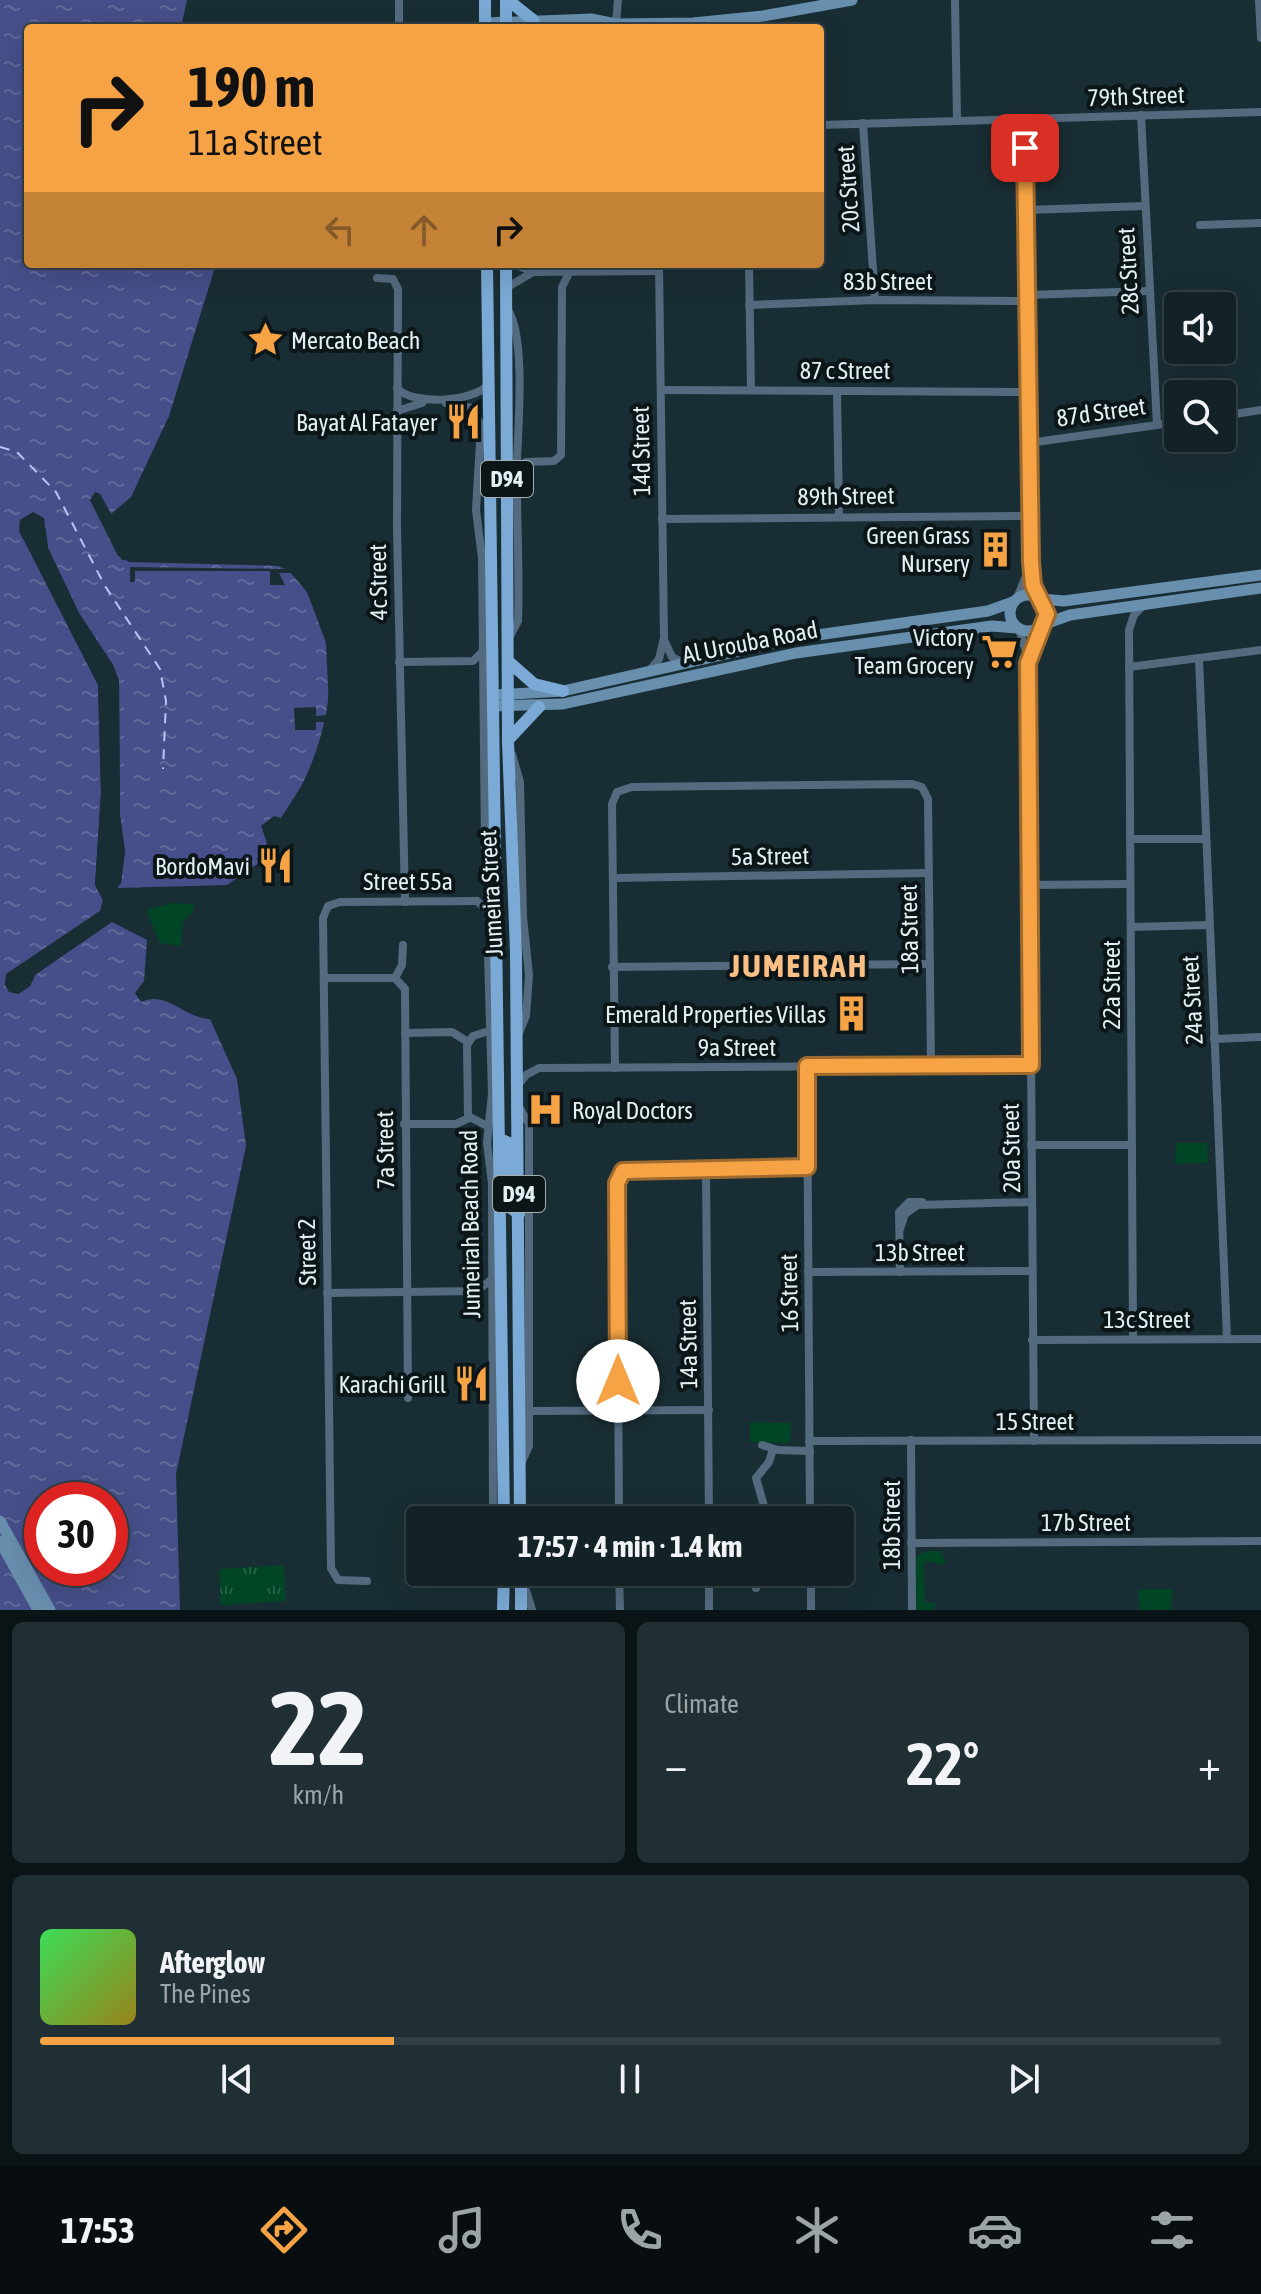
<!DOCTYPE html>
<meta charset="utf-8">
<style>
:root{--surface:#132227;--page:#202f33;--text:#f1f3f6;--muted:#9da4a7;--line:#323f44;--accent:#f5a345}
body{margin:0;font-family:"Asap Condensed",sans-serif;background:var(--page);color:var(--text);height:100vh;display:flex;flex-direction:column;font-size:30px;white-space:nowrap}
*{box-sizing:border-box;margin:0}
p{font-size:26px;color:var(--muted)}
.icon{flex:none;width:44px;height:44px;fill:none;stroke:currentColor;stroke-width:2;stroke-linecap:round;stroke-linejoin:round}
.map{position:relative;height:1610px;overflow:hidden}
.sheet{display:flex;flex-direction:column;gap:12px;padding:12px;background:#0a1315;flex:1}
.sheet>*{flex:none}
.guide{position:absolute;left:24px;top:24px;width:800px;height:244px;border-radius:8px;box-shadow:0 8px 32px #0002,0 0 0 2px var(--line);background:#f5a345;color:#111;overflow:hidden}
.fabs{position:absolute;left:1164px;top:292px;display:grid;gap:16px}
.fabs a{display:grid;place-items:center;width:72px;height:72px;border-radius:8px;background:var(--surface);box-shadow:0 8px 32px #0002,0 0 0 2px var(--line);font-size:40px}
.speed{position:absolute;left:24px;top:1482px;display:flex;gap:16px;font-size:40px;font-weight:700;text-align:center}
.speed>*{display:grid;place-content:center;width:104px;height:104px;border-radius:50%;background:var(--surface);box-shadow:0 8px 32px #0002,0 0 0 2px var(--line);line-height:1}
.speed .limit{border:12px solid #d22;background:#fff;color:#111}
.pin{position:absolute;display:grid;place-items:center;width:68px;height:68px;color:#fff;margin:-34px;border-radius:16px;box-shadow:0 4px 12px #0006}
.me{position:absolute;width:88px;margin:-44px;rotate:0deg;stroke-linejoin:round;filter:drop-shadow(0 0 6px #0008)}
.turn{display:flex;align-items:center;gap:28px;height:168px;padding:0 32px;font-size:36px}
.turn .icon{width:104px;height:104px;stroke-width:2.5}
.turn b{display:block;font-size:56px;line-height:68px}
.lanes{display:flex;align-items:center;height:76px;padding:0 32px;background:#0003;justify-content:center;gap:40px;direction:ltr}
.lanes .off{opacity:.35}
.big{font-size:60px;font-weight:700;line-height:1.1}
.sheet .tile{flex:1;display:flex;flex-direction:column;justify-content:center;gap:12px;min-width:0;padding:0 28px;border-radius:12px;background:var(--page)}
.sheet .dial{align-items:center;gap:0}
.dial b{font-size:104px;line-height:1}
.song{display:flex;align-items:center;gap:24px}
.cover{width:96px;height:96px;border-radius:12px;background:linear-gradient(135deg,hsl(130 70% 55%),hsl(50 70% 35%))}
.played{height:8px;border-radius:4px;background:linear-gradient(90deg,var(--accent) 30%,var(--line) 30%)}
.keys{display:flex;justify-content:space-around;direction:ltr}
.heat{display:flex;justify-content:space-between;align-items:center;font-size:44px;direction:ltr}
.sheet .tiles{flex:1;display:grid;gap:12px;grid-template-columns:1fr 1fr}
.tile:last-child{grid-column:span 2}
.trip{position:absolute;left:406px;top:1506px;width:448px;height:80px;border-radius:8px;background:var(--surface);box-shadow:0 8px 32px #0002,0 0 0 2px var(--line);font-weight:700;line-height:80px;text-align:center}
.tab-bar{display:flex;height:128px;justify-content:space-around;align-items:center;background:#080e10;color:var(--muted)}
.tab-bar .icon{width:56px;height:56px}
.tab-bar .selected{color:var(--accent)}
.tab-bar b{font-size:36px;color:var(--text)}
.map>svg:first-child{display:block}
.green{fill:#004626}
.park{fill:url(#park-tufts)}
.water{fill:url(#water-ripples);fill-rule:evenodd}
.pier{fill:#192e34}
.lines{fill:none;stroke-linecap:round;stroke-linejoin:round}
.ferry{stroke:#b8c3f8;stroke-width:2;stroke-dasharray:10 8;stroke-linecap:butt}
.street{stroke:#546b7f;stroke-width:8}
.secondary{stroke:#698faf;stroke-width:11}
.primary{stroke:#7aaad5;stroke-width:12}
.route-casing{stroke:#9f6a2d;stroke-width:20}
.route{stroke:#f5a345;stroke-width:14}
.labels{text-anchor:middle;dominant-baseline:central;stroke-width:8;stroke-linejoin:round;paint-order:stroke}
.shield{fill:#0c1517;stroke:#a2aeb1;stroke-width:2}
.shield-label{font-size:22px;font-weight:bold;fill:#e3eff3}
.street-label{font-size:24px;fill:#e3eff3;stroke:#0c1517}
.poi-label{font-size:24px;fill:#e3eff3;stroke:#0c1517;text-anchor:end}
.district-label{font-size:32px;font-weight:bold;letter-spacing:2px;fill:#f9bf85;stroke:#0c1517}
</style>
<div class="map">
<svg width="1261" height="1610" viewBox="0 0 1261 1610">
<defs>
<pattern id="park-tufts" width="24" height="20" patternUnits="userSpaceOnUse" patternTransform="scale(2)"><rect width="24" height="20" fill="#004626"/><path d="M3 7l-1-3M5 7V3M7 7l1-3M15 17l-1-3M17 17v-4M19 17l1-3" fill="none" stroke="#256146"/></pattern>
<pattern id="water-ripples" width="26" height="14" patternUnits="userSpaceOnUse" patternTransform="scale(2)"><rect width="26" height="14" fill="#464f89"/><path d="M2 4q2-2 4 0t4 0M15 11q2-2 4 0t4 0" fill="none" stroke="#61699a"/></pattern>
</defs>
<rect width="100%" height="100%" fill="#192e34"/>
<g class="green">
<path d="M172,903l22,1 -1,8 -10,9 -2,25 -21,-3 -14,-33z"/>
<path d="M1176,1143h31l1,20 -33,1z"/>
<path d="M750,1422l41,1 -1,20 -40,-1z"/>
<path d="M928,1551h13l5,11 -4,3 -14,-4 -4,3 1,38 11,1 -2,7h-19l-1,-48 5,-8z"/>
<path d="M1138,1589h35l-2,21h-32z"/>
</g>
<path class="park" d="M284,1565l2,36 -65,4 -2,-36z"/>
<path class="water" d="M0,0h187l-6,28h-153v236h188l-47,152 -38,81 -20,17 -11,-20 -10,6 28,56 11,6 153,4c77,58 49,187 -1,252l-7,-2 -13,10 6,17 -10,16 2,4 -32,22 -111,3 5,-5 4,-32 -5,-35 -1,-135 -6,-16 -34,-52 -31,-65 -4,-29 -11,-6 -12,7 -1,11 78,154 3,108 -6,92 8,15 -3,11 -94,63 -1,11 13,9 12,-8 5,-11 77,-53 35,18 -3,41 -9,12 6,9c27,-12 42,16 69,17l27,60 9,67 -70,328 4,136h-180zM42,1500h68v68h-68z"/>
<g class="pier">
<path d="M95,492l5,2 11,20 1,3 -17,-19 29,59 150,3 19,10 17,20 20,53 1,79 -18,55 -30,45 -11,-4h9l30,-47 16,-49h-11v8h-21l-1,-22 22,-1v9l11,-1 2,-6 -3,-66 -19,-51 -16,-19h-12l6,12h-15v-14h-135v11h-5v-15l155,2 -12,-5 -151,-4 -32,-60z"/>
<path d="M33,512l11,6 4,30 31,65 34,52 6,16 1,135 5,35 -4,32 -7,9 -2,-5 6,-6 3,-30 -5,-35 -1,-135 -5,-14 -34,-52 -31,-65 -4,-29 -8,-4 -9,5v8l78,155 3,108 -6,91 8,16 -5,14 -92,63 2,12 5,1 16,-18 82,-53 -80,56 -5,11 -12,8 -9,-2 -4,-7 1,-10 94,-64 3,-11 -8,-15 6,-92 -3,-108 -79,-154 1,-11z"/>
</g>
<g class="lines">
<path class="ferry" d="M0,447l17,5 39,40 49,94 55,83 6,32 -3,68"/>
<g class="street">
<path d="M955,0l2,120"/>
<path d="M1259,0l2,38"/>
<path d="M616,24l2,-24"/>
<path d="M399,28v-28"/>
<path d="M1141,115l16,310"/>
<path d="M1025,119l6,443 7,35"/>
<path d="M863,123l12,177"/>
<path d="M820,125l441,-13"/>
<path d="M1026,210l119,-4"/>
<path d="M1200,225l61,-2"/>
<path d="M514,264l19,8 126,-1"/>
<path d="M749,264l2,126"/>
<path d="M377,278l16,1 5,10 -1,239 8,374"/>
<path d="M506,288l27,-16"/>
<path d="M1027,295l122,-4"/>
<path d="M749,305l126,-5 152,1"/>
<path d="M508,310c18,28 10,117 9,151 -1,54 3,107 1,160l-10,19"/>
<path d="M397,388c15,18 76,14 91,-3"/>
<path d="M661,390l367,2"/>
<path d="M837,391l2,125"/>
<path d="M446,403l26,5 9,17 -5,85 6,48 3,288 8,21"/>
<path d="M397,411l25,-8"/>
<path d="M1222,416l39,-6"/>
<path d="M1029,443l149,-21"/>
<path d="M517,467l9,-5 28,-1 7,-6 1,-168 8,-16"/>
<path d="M662,519l368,-3"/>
<path d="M1017,598l11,-27"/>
<path d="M1019,629l9,29"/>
<path d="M665,642l7,15 12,6"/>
<path d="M1199,659l28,680"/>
<path d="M399,662l74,-1 9,-9"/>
<path d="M1129,667l132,-17"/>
<path d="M649,671l10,-12 5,-21 -5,-374"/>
<path d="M512,754l8,28 3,135 6,58 -3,41 -7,17"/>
<path d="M1130,839h75"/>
<path d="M613,878l315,-5"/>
<path d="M1030,885l100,-1"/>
<path d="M477,901l19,17"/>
<path d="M1131,927l78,-2"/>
<path d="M612,967l318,-3"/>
<path d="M324,978h71l10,11 3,409"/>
<path d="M395,978l7,-13 1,-20"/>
<path d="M405,1033l47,-1 16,10"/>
<path d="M1214,1039l47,-2"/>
<path d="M807,1066l3,454"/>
<path d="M615,1068l-3,-264 5,-12 15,-5 280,-3 10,3 6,12 3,267"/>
<path d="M518,1085l8,-10 13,-7 492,-3"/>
<path d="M518,1105l11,19v322l-9,20"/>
<path d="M404,1124h52l13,-6"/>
<path d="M487,1126l-19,-10 -1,-71 6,-9 16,-5"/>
<path d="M1031,1145h101"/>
<path d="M706,1168l3,352"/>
<path d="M900,1229l5,-15 13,-9 114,-3"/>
<path d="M808,1272l224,-1"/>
<path d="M900,1272l-1,-60 10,-10h13"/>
<path d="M327,1293l150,-2 15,-12"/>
<path d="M1133,1339l-4,-709 5,-15 8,-8"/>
<path d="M1032,1340l229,-1"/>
<path d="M530,1411l179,-1"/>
<path d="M911,1440l1,170"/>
<path d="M809,1441l452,-1"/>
<path d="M1034,1441l-6,-778 12,-36"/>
<path d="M762,1445l16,5 32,1"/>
<path d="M493,1520l-1,-337 -5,-40 5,-50 -4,-138 6,-22"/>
<path d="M619,1520l-2,-337 3,-9 13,-6 174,-1"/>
<path d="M619,1520l90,-1"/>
<path d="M760,1520l4,-14 -8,-28 13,-16 4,-13"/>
<path d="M911,1543l350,-2"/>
<path d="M619,1572l1,38"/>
<path d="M709,1572v38"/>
<path d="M756,1572v16"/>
<path d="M811,1572v38"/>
<path d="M523,1580l9,30"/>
<path d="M367,1581l-29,-1 -7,-12 -8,-650 5,-12 12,-4 137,-1"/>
</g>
<g class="secondary">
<path d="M485,23l106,-4 25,5 77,-1 70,-7 89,-16"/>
<circle cx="1028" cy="613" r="18"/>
<path d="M1041,599l23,2 197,-26"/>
<path d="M1042,625l28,-10 191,-27"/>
<path d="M493,695l70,-4 233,-53 192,-27 25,-9"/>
<path d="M493,706l70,-2 233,-51 196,-27 25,2"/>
<path d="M0,1521l50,89"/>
<path d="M0,1541l38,69"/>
</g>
<g class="primary">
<path d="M506,0v28"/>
<path d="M508,0l25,20"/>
<path d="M485,28v-28"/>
<path d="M487,264l17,1256"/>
<path d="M506,264l2,478 8,211 4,567"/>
<path d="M508,661l26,23 29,7"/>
<path d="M509,739l30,-32"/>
<path d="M500,1139l9,4v57l2,8 8,6"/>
<path d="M521,1572v38"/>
<path d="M503,1610l1,-38"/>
</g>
</g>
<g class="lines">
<defs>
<path id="route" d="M618,1381l-1,-198 6,-12 184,-4v-101l224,-1 -3,-402 19,-49 -14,-29 -2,-23 -6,-414"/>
</defs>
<use href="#route" class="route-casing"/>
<use href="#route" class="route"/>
</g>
<defs>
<symbol id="sight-bare" viewBox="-9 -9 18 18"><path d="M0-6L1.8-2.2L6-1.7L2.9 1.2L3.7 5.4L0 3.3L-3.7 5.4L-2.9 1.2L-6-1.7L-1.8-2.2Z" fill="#f5a345" stroke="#0c1517" stroke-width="2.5" paint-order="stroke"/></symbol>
<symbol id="restaurant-bare" viewBox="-9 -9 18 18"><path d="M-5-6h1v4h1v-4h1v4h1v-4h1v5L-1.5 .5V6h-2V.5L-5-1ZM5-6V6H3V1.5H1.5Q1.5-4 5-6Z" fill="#f5a345" stroke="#0c1517" stroke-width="2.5" paint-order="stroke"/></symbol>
<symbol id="building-bare" viewBox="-9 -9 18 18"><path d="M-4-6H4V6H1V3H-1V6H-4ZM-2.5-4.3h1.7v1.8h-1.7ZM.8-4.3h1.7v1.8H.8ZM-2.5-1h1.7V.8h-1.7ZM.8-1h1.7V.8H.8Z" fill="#f5a345" stroke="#0c1517" stroke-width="2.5" paint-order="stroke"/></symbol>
<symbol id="supermarket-bare" viewBox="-9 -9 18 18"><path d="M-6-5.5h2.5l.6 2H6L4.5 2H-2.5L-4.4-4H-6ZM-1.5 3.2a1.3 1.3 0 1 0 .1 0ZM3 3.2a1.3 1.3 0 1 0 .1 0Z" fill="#f5a345" stroke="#0c1517" stroke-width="2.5" paint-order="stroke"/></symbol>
<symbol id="hospital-bare" viewBox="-9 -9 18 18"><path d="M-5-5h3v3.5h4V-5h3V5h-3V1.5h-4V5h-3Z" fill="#f5a345" stroke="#0c1517" stroke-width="2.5" paint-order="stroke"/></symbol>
</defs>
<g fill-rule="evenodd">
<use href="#sight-bare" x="240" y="314" width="51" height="51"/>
<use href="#restaurant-bare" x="438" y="396" width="51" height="51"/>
<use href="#building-bare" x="970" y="524" width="51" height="51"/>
<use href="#supermarket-bare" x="974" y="626" width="51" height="51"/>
<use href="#restaurant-bare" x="250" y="840" width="51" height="51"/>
<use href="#building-bare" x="826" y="988" width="51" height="51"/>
<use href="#hospital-bare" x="520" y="1084" width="51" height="51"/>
<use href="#restaurant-bare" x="446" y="1358" width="51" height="51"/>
</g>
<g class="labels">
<g class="shield">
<rect x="481" y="461" width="52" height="36" rx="6"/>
<rect x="493" y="1176" width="52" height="36" rx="6"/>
</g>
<g class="shield-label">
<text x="507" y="479">D94</text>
<text x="519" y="1194">D94</text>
</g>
<g class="street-label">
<text transform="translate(1136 96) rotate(-2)">79th Street</text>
<text transform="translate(848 189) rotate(-94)">20c Street</text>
<text transform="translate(1128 271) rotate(-93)">28c Street</text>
<text x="888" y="281">83b Street</text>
<text x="845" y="370">87 c Street</text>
<text transform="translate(1101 412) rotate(-8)">87d Street</text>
<text transform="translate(641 451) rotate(-91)">14d Street</text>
<text transform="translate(846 496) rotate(-1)">89th Street</text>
<text transform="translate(378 582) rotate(-91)">4c Street</text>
<text transform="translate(750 642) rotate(-11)">Al Urouba Road</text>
<text transform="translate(770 856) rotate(-1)">5a Street</text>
<text x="408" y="881">Street 55a</text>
<text transform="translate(491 893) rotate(-93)">Jumeira Street</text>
<text transform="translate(909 929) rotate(-91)">18a Street</text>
<text transform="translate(1111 985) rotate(-90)">22a Street</text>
<text transform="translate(1192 1000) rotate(-93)">24a Street</text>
<text x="737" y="1047">9a Street</text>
<text transform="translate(1011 1148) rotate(-91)">20a Street</text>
<text transform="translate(385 1150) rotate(-91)">7a Street</text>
<text transform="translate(470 1224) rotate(-91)">Jumeirah Beach Road</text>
<text transform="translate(307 1252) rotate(-91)">Street 2</text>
<text x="920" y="1252">13b Street</text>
<text transform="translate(789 1293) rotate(-91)">16 Street</text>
<text x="1147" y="1319">13c Street</text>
<text transform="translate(688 1344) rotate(-91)">14a Street</text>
<text x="1035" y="1421">15 Street</text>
<text x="1086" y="1522">17b Street</text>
<text transform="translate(891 1525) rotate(-90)">18b Street</text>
</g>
<g class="poi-label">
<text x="291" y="340" text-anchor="start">Mercato Beach</text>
<text x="437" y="422">Bayat Al Fatayer</text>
<text x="970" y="535">Green Grass<tspan x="970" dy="28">Nursery</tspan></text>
<text x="974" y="637">Victory<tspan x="974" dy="28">Team Grocery</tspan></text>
<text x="250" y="866">BordoMavi</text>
<text x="826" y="1014">Emerald Properties Villas</text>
<text x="572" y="1110" text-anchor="start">Royal Doctors</text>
<text x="446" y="1384">Karachi Grill</text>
</g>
<g class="district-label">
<text x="799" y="965">JUMEIRAH</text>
</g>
</g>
</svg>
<div class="fabs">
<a><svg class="icon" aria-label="sound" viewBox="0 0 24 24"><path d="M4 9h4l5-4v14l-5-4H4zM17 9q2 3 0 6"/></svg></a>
<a><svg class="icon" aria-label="search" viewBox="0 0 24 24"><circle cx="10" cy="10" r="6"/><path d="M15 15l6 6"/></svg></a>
</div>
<div class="speed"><div class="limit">30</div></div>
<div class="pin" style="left:1025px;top:148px;background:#d93025"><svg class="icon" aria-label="arrive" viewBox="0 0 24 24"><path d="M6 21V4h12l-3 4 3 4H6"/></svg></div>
<svg class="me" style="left:618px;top:1381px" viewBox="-20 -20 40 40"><circle r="19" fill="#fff"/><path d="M0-13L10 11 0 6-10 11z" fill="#f5a345"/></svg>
<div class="trip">17:57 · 4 min · 1.4 km</div>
<div class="guide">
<div class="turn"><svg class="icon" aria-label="right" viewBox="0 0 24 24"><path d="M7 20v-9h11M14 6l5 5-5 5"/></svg><div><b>190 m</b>11a Street</div></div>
<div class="lanes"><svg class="icon off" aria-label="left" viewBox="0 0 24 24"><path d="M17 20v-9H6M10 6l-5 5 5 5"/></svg><svg class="icon off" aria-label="ahead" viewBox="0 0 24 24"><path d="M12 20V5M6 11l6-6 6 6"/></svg><svg class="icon" aria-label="right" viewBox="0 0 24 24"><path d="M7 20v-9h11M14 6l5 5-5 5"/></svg></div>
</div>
</div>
<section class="sheet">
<div class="tiles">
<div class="tile dial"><b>22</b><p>km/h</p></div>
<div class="tile"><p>Climate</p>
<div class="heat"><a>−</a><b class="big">22°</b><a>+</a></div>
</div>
<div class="tile">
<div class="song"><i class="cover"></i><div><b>Afterglow</b><p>The Pines</p></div></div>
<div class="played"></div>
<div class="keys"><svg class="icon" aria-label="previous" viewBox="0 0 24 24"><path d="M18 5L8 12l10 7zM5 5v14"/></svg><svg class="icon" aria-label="pause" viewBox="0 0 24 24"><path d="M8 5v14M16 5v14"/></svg><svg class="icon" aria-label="next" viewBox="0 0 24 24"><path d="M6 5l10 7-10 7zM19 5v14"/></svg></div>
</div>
</div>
</section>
<nav class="tab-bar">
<b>17:53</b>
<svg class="icon selected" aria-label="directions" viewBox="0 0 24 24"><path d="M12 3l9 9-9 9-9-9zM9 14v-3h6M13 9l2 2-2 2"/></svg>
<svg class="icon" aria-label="music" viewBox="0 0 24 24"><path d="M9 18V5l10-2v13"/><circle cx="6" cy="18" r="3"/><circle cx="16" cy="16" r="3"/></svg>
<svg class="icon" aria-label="phone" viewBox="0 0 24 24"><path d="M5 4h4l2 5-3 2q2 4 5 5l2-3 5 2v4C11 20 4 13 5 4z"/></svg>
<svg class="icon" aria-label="climate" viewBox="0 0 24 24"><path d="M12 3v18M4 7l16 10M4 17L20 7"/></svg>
<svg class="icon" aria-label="car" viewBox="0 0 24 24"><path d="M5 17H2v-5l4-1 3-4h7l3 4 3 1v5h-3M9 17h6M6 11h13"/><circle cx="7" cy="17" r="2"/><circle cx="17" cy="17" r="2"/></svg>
<svg class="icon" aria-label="filters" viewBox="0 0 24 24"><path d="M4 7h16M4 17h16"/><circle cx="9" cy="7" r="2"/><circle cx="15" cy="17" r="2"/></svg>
</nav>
